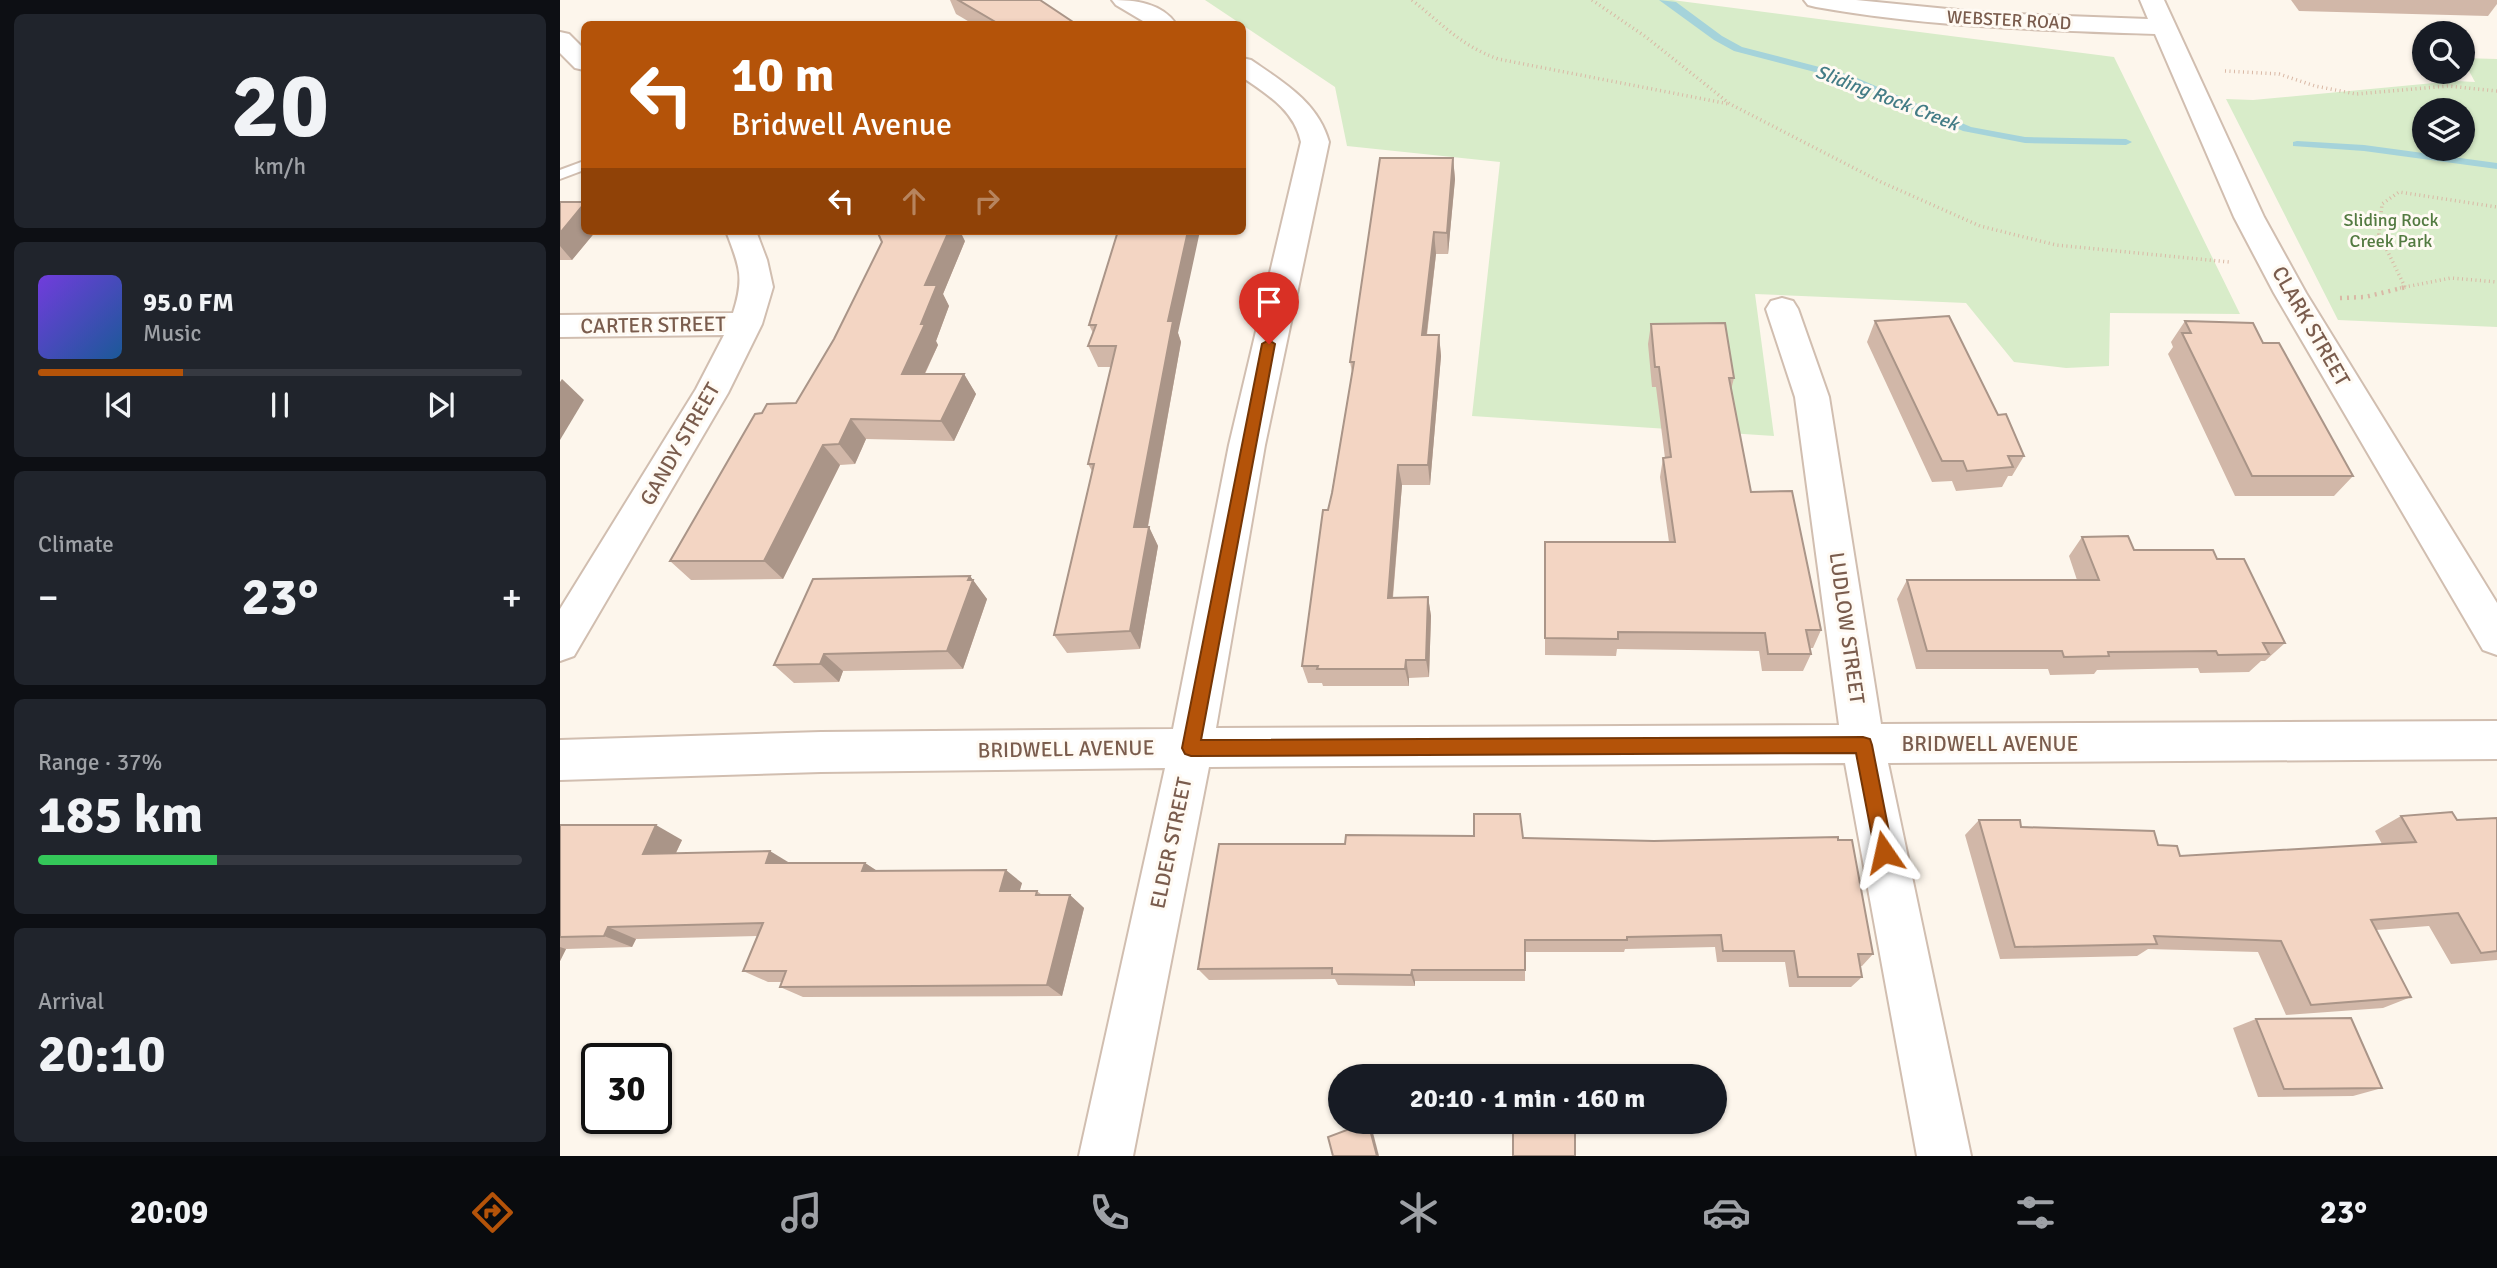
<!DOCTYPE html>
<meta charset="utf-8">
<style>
:root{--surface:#171b24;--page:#20242c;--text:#f1f3f6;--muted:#9ea1a6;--line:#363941;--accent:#b45309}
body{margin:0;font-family:Signika,sans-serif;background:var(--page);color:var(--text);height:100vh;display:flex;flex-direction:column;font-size:26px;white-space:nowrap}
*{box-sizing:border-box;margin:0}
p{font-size:23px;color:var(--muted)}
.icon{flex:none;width:38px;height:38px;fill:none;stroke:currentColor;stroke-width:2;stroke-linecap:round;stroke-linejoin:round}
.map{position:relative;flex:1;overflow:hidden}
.side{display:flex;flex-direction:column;gap:14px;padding:14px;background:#0d0f14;width:560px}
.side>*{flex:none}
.top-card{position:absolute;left:21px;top:21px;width:665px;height:214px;border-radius:10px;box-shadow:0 2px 5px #0004;background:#b45309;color:#fff;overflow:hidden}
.buttons{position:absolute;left:1852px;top:21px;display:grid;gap:14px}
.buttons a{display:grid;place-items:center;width:63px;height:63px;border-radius:50%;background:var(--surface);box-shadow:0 2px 5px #0004;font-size:35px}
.speed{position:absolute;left:21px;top:1043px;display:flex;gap:14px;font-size:35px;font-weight:700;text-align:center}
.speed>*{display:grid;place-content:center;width:91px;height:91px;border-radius:50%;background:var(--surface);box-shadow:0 2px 5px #0004;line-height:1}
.speed .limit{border:4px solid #111;border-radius:10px;background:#fff;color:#111}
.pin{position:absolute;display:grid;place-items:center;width:60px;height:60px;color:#fff;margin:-72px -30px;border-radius:50% 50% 50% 0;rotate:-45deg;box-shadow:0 0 7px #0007}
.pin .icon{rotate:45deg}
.me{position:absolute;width:77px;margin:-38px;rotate:349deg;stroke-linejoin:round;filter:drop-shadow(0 0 5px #0008)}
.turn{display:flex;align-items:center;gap:24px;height:147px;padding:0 35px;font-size:32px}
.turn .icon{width:91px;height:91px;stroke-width:2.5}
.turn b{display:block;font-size:49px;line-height:60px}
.lanes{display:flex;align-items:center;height:66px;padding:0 35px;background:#0003;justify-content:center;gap:35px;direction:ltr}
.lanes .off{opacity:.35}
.big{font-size:52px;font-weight:700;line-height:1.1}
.side .widget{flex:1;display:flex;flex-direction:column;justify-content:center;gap:10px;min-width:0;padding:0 24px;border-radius:10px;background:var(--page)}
.side .dial{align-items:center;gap:0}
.dial b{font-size:91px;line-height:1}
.song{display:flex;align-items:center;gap:21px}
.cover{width:84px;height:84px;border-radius:10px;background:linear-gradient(135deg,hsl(260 70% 55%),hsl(210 70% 35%))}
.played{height:7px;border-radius:4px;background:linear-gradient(90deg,var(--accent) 30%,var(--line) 30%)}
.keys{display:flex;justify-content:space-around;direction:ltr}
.heat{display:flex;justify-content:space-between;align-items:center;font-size:38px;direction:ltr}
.charge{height:10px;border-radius:5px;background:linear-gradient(90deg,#34c759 37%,var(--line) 0)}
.trip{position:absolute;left:768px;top:1064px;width:399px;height:70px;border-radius:35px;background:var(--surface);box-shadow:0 2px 5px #0004;font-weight:700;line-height:70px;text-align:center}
.menu{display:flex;height:112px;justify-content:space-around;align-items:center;background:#090b0e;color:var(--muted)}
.menu .icon{width:49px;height:49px}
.menu .active{color:var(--accent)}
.menu b{font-size:32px;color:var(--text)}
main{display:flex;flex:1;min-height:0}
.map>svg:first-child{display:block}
.green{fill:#d8ecc9;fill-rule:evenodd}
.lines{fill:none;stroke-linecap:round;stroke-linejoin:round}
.stream{fill:#a5d3da;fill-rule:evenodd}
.lane-casing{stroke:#d1beb0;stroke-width:4}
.street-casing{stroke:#d1beb0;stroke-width:4}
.path-far1{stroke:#d9b8a5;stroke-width:3.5;stroke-dasharray:1 3.5;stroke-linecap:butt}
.path{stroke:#d9b8a5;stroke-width:4.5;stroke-dasharray:2 5;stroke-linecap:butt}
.lane{fill:#fff;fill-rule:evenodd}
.street{fill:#fff;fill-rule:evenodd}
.wall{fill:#d1b7a8}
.shaded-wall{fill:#aa9588}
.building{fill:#f3d5c3;stroke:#aa9588;stroke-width:2}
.route{fill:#b45309;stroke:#753606;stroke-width:2}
.labels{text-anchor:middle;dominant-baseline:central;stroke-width:6;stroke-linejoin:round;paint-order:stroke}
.far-street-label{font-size:18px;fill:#7a5c4d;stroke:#fffaf3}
.far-park-label{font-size:18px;fill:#537a41;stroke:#fffaf3}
.far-water-label{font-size:19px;font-style:italic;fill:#437c86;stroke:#fffaf3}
.street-label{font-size:21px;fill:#7a5c4d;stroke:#fffaf3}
</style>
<main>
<section class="side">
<div class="widget dial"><b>20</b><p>km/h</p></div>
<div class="widget">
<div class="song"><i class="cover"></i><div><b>95.0 FM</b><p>Music</p></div></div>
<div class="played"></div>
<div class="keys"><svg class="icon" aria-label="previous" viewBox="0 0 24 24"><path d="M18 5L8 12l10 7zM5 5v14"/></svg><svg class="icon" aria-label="pause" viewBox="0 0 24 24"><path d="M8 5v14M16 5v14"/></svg><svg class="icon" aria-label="next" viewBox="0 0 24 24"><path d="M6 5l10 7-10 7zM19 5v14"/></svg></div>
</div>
<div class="widget"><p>Climate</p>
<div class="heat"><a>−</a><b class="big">23°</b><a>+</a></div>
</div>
<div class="widget"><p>Range · 37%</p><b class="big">185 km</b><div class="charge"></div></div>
<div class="widget"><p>Arrival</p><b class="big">20:10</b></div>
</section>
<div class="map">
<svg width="1937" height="1156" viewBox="0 0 1937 1156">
<rect width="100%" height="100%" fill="#fdf6ec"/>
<g class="green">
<path d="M645,0h467l442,57 126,257 -130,-1 -1,53 -43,2 -52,-6 -48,-59 -211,-9 19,142 -302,-20 28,-254 -153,-16 -12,-59z"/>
<path d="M1902,58l35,1v268l-159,-7 -112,-221 27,1 202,-19 20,1zM1864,110h38v39h-38z"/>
</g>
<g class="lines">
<g class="stream">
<path d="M1099,0l17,2 46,34 20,11 108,28 121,52 54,10 101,2 6,3 -6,3 -101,-2 -62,-12 -121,-52 -108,-28 -20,-11z"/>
<path d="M1737,141l67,4 133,18v6l-133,-18 -71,-5v-4z"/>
</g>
<defs>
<path id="lane" d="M24,161v9l-24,9v-9z"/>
<g id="street">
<path d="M552,0c23,0 50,3 64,24h-28l-32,-19z"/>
<path d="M1244,0h52l132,13 160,6 -8,-19h24l100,217 42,76 191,310v52l-14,-5 -209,-357 -40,-76 -79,-183c-114,-4 -227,-7 -339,-27l-8,-2z"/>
<path d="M0,32l9,2 15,15v21l-9,-2 -15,-15z"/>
<path d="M682,58l9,2c32,22 67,42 78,82l-64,303 -49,283 623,-3 -44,-328 -29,-88 5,-8 11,-3 11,3 5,8 31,88 52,327 616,-3v38l-609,4 83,393h-54l-72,-393 -636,4 -76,389h-54l86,-388 -344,4 -261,8v-40l261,-8 352,-3 56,-284 72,-303c-7,-32 -33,-47 -59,-65z"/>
<path d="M166,231h30l11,29 6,27 -11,37 -34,69 -154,263 -14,5v-52l136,-220 28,-54 -164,2v-22l173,-2c12,-37 6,-47 -7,-82z"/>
</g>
</defs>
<use href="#lane" class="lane-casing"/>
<use href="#street" class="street-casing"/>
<g class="path-far1">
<path d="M852,0c30,24 48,45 86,59l231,45"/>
<path d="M1032,0l54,37 84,67 151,78 99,44 76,19 173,17"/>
<path d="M1665,71l54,3 36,12 41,8 92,-8 49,5"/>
<path d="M1845,287l-26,-53 3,-30 17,-12 98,15"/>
<path d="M1840,288l51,-10 46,4"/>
</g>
<path class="path" d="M1780,298l25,-1 41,-10"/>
<use href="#lane" class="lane"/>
<use href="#street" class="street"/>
</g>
<g class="wall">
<path d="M390,0h90l36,24h-103l-17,-10z"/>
<path d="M1731,0h206v4l-9,12 -189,-5z"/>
<path d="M893,158l2,21 -7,75h-12l-9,81h12l2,21 -11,129h-28l-9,113 35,-1 3,19 -2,61 -20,1v8h-86l-1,-3h-14l-6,-17 50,-294 -2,-10z"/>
<path d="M0,202l24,29h12l-24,29h-12z"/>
<path d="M558,231l60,102 3,9 -33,185h1l9,19 -18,103 -73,4 -13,-18 38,-164 -4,-7 23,-97h-13l-10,-21 5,-13 -4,-8z"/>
<path d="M405,241l-22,53 6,12 -13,35 2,4 -13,29h39l12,20 -22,47 -88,-2 -11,25 -15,1 -57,114 -92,1 -21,-19 92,-148 34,-10 38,-64z"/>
<path d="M1315,321l123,94 26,41 -12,20h-4l-6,11 -46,4 -4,-10 -20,1 -65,-140z"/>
<path d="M1625,321l78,22 90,133 -19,20h-99l-67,-142 5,-7 -2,-5z"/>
<path d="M1091,324l83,54 -3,12 20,102 70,138 -8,18h-4l2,6 -8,17h-41l-3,-20 -142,-2 -1,7 -71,-1v-94l124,-19 -9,-65 3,-19h2l-9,-71h-4l-4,-43z"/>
<path d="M1522,537l52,13 83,9 68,84 -20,18h-4l-12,11 -49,1 -2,-5 -101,2 -3,4 -44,1 -2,-6h-132l-19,-70 10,-19h170l-8,-24z"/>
<path d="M410,576l17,23 -24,70 -120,2 -4,11 -45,1 -20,-18z"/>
<path d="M1841,816l56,4 40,-2v142l-46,4 -22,-38 -53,4 35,67 -28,11 -97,7 -28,-63 -110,-3 -11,7 -137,3 -35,-124 14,-15 179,25 22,11 202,-12 -7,-13z"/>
<path d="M0,825l122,15 -6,13 113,10h76l12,8 145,12 -3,8h18l5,4h28l14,13 -22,88 -259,1 -23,-10 1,-5h-13l-25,-11 14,-35 -121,3 -4,8 -66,2 -6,12z"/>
<path d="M963,838l350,116 -11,12h-2l2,11 -11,10h-62l-4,-25h-68l-2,-15 -90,2 -1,3h-99v29h-110v5l-77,-1 -3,-6 -126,1 -11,-11 147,-125z"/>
<path d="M1696,1019l126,69 -29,8 -95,1 -25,-69z"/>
</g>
<g class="shaded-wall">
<path d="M893,158l2,21 -7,75 -1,-21z"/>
<path d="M24,204v27h12l-24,29 -12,-14v-13z"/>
<path d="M389,231h11l5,10 -22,53 6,12 -13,35 2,4 -23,49 -13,-20 19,-50 4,-39z"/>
<path d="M628,231h12l-22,102 3,9 -37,205 -10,-20 34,-206z"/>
<path d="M874,232l2,22 -12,102 -2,-21z"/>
<path d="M879,335l2,21 -11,129 -2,-20z"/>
<path d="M404,374l12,20 -22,47 -13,-20z"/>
<path d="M2,379l22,21 -24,40v-58z"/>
<path d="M291,419l15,20 -11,25 -16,-20z"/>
<path d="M263,445l17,20 -57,114 -19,-18z"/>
<path d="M838,465l4,20 -11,131 -3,-18z"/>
<path d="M589,527l9,19 -18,103 -10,-18z"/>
<path d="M410,576l17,23 -24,70 -16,-18z"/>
<path d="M868,597l3,19 -2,61 -3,-17z"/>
<path d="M264,654l19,17 -4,11 -19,-18z"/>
<path d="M846,660l3,18v8l-4,-17z"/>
<path d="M96,825l26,15 -13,27 -26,-13z"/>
<path d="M210,851l23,14 -27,-2z"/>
<path d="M305,863l20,13 -23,-5z"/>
<path d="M446,870l16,13 -6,21 -16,-13z"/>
<path d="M510,895l14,13 -22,88 -15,-11z"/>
<path d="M48,927l28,12 -4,8 -28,-11z"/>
<path d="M0,947l6,2 -6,12z"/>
<path d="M852,970l3,11v5l-4,-11z"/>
<path d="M808,1122l3,3 8,31h-2z"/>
</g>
<g class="building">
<path d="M398,0h82l36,24h-77z"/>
<path d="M820,158h73l-6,75 -13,-1 -12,103h17l-11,130h-30l-10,133 40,-1 -2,63h-20l-1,9h-88l1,-3h-16l21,-156h5l4,-17 22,-131h-4z"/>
<path d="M0,202h24v2l-24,29z"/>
<path d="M317,231h72l-24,54h12l-16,39h4l-23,50h62l-23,47 -90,-2 -12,25 -16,1 -59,116h-94l85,-147 7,-1 5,-9 29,-1 38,-64 48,-97z"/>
<path d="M558,231h70l-20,90h5l-39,206h15l-19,104 -76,4 40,-171h-6l28,-118h-28l8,-21h-7z"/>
<path d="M1389,316l49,99 8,-1 18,42h-16l5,11 -46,4 -4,-10h-21l-67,-140z"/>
<path d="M1625,321l68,2 10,20h16l74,133h-101l-70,-143h9z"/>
<path d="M1165,323l9,55h-5l22,114 41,-1 29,139h-15l5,24h-43l-3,-21 -147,-1v7l-73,-1v-96h130l-12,-84 8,-1 -12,-90h-4l-4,-43z"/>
<path d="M1568,536l6,14h79l4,9h27l41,84h-22l6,11 -51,1 -2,-4 -108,1 1,4 -45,1 -2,-6h-135l-20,-71h192l-17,-43z"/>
<path d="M410,576l-2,4h5l-26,71 -123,3 -4,10 -46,1 39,-86z"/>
<path d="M1892,812l5,8 40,-2v133l-16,2 -23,-40 -87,7 40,77 -100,8 -30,-64 -127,-5 3,8 -142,3 -36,-127h41l1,7 133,4 4,14 19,1 3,10 236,-14 -15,-26z"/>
<path d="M914,814h46l3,24 131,3 184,-4v3h14l21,114h-15l4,23h-64l-4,-26h-71l-2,-16 -94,2v3h-102v30h-113l-1,5 -79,-1v-6l-134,1 21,-125h126l1,-9 128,1z"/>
<path d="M0,825h96l-13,29 127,-3 -4,12h99l-3,8 144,-1 -6,21h37l-1,4h34l-23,90 -267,2 6,-16h-43l20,-48 -155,4 -4,9 -44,1z"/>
<path d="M1791,1018l31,70 -98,1 -28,-70z"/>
<path d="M808,1122l9,34h-44l-5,-19z"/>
<path d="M1015,1132v24h-62v-23z"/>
</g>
<path class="route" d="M709,340l6,4 -74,396 662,-3 7,2 2,6 21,107 -2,6 -7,3 -7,-3 -2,-6 -19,-99 -665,3 -6,-2 -3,-6 80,-404z"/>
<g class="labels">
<g class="far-street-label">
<text transform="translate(1449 20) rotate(3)">WEBSTER ROAD</text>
</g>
<g class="far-park-label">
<text x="1831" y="220">Sliding Rock<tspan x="1831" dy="21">Creek Park</tspan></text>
</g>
<g class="far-water-label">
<text transform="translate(1327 98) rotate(21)">Sliding Rock Creek</text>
</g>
<g class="street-label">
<text transform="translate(93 325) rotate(-1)">CARTER STREET</text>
<text transform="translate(1751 326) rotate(60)">CLARK STREET</text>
<text transform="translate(120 444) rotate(-60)">GANDY STREET</text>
<text transform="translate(1287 628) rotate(82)">LUDLOW STREET</text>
<text x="1430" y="744">BRIDWELL AVENUE</text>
<text transform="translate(506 749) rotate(-1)">BRIDWELL AVENUE</text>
<text transform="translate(611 843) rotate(-78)">ELDER STREET</text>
</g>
</g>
</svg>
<div class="buttons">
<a><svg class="icon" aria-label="search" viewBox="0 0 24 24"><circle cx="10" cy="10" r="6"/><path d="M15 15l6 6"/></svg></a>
<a><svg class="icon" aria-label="layers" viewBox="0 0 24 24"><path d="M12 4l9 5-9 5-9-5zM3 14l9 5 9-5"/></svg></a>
</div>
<div class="speed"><div class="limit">30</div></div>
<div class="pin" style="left:709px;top:344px;background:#d93025"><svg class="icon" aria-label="arrive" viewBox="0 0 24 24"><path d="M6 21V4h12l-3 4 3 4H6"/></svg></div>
<svg class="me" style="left:1324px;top:852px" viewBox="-20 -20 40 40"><path d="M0-17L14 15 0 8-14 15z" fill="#b45309" stroke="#fff" stroke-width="4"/></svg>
<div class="trip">20:10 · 1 min · 160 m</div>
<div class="top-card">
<div class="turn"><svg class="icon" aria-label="left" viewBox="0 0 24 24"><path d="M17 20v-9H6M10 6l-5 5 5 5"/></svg><div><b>10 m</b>Bridwell Avenue</div></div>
<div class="lanes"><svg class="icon" aria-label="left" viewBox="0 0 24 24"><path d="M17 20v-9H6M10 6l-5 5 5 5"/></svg><svg class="icon off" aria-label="ahead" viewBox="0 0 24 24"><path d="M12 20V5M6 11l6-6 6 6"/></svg><svg class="icon off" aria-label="right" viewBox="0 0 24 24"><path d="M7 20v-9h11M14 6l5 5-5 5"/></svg></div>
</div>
</div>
</main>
<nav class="menu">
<b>20:09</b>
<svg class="icon active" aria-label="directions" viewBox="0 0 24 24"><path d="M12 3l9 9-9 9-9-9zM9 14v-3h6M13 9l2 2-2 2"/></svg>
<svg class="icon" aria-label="music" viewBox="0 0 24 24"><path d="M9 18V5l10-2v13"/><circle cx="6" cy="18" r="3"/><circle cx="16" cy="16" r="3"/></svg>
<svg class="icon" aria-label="phone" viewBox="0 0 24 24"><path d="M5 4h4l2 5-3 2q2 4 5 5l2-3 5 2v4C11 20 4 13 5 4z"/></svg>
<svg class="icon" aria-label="climate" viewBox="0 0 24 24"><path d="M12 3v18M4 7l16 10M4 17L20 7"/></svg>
<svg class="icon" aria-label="car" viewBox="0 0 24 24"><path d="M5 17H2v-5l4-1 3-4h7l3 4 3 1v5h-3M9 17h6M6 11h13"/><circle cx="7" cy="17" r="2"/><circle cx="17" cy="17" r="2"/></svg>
<svg class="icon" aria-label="filters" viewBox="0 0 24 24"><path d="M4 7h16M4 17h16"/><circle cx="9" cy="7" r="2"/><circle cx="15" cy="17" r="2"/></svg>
<b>23°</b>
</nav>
